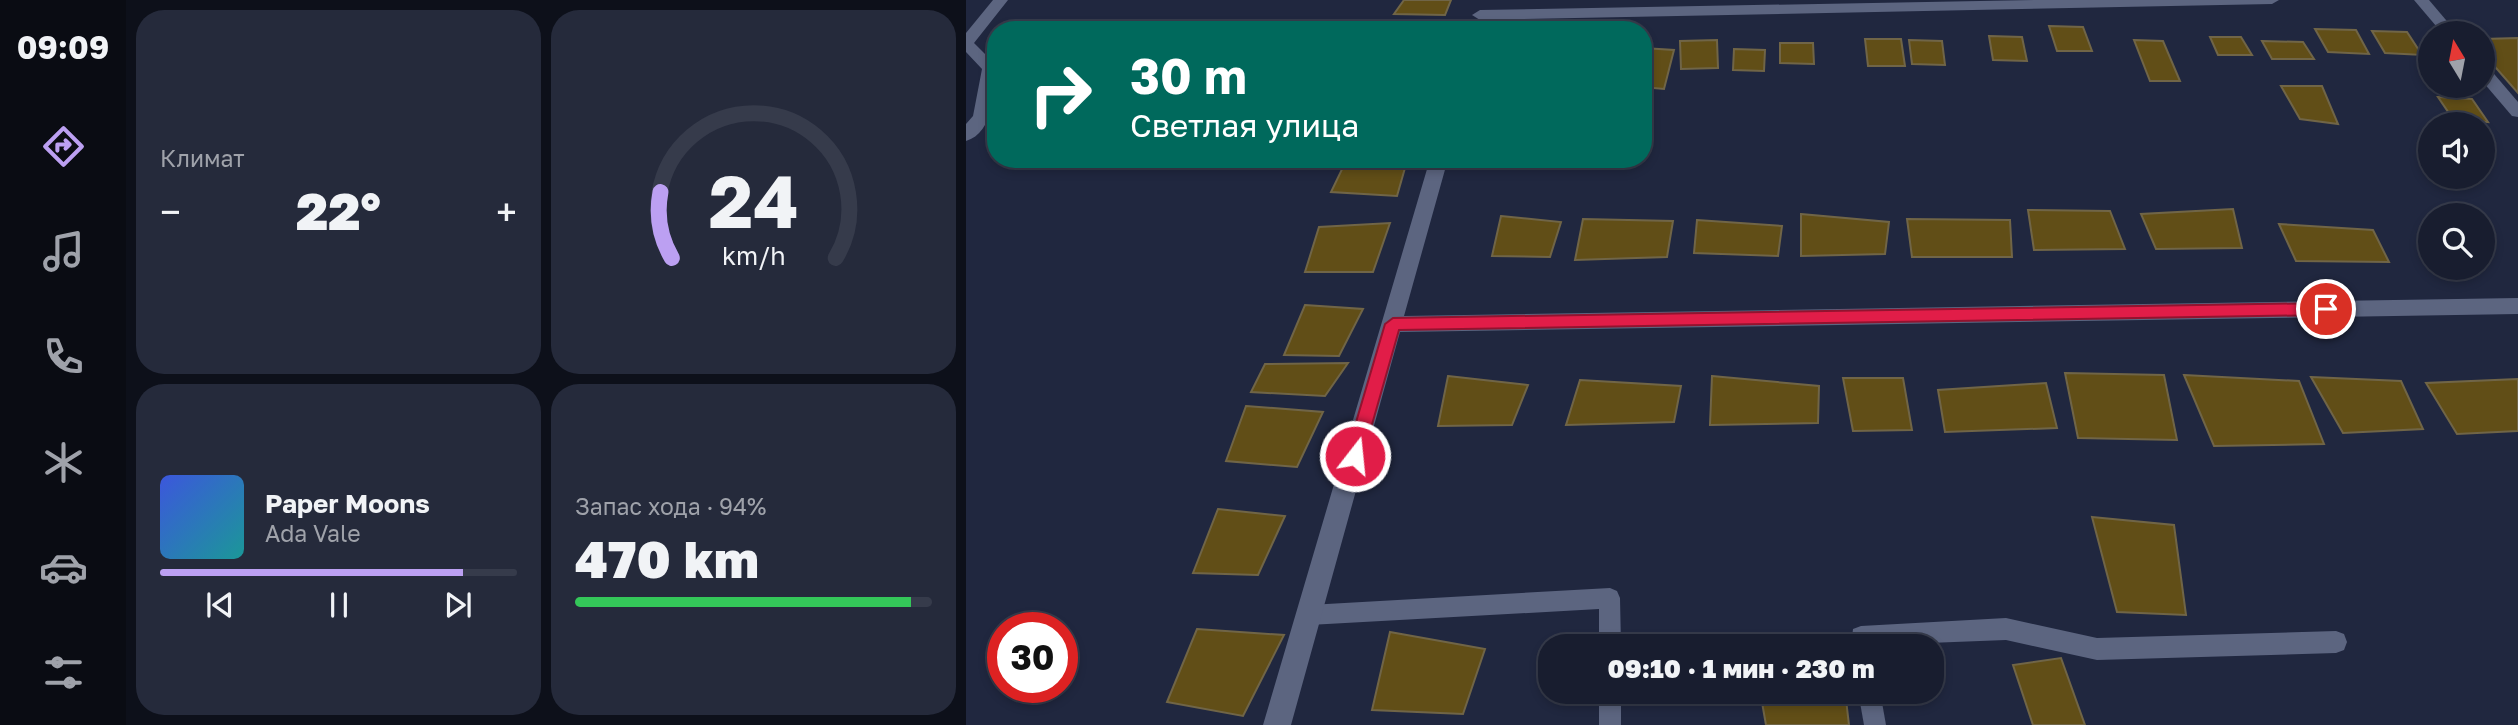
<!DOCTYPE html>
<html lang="ru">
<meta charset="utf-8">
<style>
:root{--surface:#181d2f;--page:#252a3b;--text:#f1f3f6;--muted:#9fa2aa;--line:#363b4b;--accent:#bca0f2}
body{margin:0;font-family:"Golos Text",sans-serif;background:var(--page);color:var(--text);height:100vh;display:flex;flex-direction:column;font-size:26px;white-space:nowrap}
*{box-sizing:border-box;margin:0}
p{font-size:23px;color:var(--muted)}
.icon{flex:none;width:38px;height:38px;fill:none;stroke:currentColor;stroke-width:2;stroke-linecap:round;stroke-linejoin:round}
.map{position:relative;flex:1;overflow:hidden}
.panel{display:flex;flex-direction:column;gap:10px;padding:10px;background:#0d101a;width:840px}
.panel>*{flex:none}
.guide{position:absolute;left:21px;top:21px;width:665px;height:147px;border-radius:28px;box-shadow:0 4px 10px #0003,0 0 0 2px var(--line);background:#00695c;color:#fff;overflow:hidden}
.needle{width:46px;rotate:350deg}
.fabs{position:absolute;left:1452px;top:21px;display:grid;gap:14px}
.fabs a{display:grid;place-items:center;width:77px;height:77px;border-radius:50%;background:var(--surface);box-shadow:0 4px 10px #0003,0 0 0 2px var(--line);font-size:35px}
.speed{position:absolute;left:21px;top:612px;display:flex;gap:14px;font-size:35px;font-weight:700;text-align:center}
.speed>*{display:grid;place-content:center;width:91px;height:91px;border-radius:50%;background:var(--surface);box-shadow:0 4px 10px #0003,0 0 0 2px var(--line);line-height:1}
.speed .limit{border:10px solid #d22;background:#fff;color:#111}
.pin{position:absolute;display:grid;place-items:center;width:60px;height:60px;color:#fff;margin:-30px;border:4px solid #fff;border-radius:50%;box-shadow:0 2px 7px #0007}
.me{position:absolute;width:77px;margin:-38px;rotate:16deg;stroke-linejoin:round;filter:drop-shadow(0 0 5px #0008)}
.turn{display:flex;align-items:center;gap:24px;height:147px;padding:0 28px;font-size:32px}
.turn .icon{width:91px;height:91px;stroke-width:2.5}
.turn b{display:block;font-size:49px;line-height:60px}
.big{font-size:52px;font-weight:800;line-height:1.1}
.panel .tile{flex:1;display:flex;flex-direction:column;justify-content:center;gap:10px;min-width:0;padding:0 24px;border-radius:28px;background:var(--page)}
.panel .dial{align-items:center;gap:0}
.dial svg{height:182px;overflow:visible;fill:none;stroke:var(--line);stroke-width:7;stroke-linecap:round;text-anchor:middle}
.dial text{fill:var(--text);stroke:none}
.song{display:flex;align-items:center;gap:21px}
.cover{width:84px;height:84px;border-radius:10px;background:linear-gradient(135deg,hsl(230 70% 55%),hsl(180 70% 35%))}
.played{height:7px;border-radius:4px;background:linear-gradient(90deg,var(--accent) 85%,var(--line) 85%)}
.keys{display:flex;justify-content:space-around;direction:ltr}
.heat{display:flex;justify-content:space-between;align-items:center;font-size:38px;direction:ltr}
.charge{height:10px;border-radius:5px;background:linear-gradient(90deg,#34c759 94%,var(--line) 0)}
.panel .tiles{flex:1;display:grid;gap:10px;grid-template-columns:repeat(2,1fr)}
.trip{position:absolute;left:572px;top:634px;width:406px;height:70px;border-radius:28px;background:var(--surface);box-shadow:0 4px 10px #0003,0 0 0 2px var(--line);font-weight:800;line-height:70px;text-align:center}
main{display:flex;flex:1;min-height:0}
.menu{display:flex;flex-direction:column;width:126px;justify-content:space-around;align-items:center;background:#0a0c13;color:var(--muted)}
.menu .icon{width:49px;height:49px}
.menu .current{color:var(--accent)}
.menu b{font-size:32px;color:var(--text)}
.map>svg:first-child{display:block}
.building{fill:#614e17;stroke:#706547;stroke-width:2}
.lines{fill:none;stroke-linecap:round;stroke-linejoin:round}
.service{fill:#5c6580;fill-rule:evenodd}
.minor{fill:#5c6580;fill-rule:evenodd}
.route{fill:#e11d48;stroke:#92132f;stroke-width:2}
</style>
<main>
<nav class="menu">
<b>09:09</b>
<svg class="icon current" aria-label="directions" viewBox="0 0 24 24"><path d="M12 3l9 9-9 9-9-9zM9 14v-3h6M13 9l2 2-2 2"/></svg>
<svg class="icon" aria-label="music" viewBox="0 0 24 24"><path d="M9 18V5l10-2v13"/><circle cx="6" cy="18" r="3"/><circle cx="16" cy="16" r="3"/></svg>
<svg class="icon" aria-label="phone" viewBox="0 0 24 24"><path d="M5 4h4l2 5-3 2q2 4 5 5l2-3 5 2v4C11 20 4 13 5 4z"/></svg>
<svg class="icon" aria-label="climate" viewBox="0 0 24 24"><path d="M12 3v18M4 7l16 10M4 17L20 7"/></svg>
<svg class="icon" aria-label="car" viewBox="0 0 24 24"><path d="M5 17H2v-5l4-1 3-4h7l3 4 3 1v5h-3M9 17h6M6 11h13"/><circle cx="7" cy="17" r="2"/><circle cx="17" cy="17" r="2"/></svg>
<svg class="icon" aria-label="filters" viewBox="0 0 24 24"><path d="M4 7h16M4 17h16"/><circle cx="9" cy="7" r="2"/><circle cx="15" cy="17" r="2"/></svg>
</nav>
<section class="panel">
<div class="tiles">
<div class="tile"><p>Климат</p>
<div class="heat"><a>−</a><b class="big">22°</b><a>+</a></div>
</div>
<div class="tile dial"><svg viewBox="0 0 100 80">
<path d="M14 69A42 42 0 1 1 86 69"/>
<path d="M14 69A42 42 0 0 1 9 40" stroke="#bca0f2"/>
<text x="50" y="56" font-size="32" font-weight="700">24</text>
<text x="50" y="72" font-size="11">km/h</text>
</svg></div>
<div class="tile">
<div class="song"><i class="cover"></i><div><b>Paper Moons</b><p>Ada Vale</p></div></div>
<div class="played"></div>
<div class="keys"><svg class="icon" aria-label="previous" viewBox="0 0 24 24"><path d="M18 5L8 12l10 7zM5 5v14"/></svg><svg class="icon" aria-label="pause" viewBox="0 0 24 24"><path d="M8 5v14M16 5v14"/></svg><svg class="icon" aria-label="next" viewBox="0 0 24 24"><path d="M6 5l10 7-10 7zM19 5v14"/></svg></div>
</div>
<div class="tile"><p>Запас хода · 94%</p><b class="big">470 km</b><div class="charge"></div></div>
</div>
</section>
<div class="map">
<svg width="1552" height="725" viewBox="0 0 1552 725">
<rect width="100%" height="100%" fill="#20273f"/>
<g class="building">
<path d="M438,0h47l-6,15 -51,-1z"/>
<path d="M1083,26l34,1 9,24h-35z"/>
<path d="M405,28l75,1 -76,1z"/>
<path d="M1349,29l41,1 13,24 -41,-2z"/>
<path d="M1406,31l35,1 15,23 -37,-2z"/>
<path d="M1023,36l33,1 5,24 -34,-1z"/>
<path d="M1244,37h31l11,18h-34z"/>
<path d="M1552,38v55l-35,-40v-14z"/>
<path d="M899,39h36l4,27h-37z"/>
<path d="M751,40l1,28 -37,1 -1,-28z"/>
<path d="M943,40l33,1 3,24 -33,-1z"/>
<path d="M1168,40l29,1 17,40h-30z"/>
<path d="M1296,41l41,1 11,17h-42z"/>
<path d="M814,43h33l1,21 -34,-1z"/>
<path d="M677,48l31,2 -10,39 -21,-2z"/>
<path d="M768,49l31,1 -1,21 -31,-1z"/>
<path d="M1315,86h41l16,38 -38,-5z"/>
<path d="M1472,97l34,2 16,23 -35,-3z"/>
<path d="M379,163l60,5 -8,28 -66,-4z"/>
<path d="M1267,209l9,39 -86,1 -15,-35z"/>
<path d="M1062,210l82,1 15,38 -91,1z"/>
<path d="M835,214l88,8 -4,32 -84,2z"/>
<path d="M535,216l60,6 -11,35 -58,-1z"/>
<path d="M617,219l90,2 -6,36 -92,3z"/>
<path d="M941,219l103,1 2,37h-100z"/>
<path d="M731,220l85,6 -4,30 -84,-3z"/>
<path d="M424,223l-17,49h-68l14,-45z"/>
<path d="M1313,224l94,6 16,32 -93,-1z"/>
<path d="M339,305l58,4 -24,47 -55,-1z"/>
<path d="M382,363l-23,33 -74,-4 14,-28z"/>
<path d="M1099,373l99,2 13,65 -99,-2z"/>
<path d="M1218,375l115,6 25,63 -110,2z"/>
<path d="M482,376l80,9 -16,40 -74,1z"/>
<path d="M746,376l107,10 -1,37 -108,2z"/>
<path d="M1345,377l90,4 22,48 -80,4z"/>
<path d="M877,378h60l9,52 -59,1z"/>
<path d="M1552,379v52l-61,3 -31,-51z"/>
<path d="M614,380l101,6 -7,36 -108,3z"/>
<path d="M1080,383l11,45 -112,4 -7,-42z"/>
<path d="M280,406l77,6 -26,55 -71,-6z"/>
<path d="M252,509l67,7 -27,59 -65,-2z"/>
<path d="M1126,517l82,8 12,90 -69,-3z"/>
<path d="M231,629l87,6 -41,81 -76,-14z"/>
<path d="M424,632l95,17 -22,65 -91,-4z"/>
<path d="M1095,658l24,67h-52l-20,-60z"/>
<path d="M794,691h85l4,34h-83z"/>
</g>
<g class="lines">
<g class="service">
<path d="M644,588l7,3 3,7 1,48h-22v-37l-290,16 -7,-3 -4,-7 4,-7 7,-3z"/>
<path d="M1040,618l91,20 239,-7 8,3 3,8 -3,8 -8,3 -239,7 -91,-20 -155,6 2,-17 8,-3z"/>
<rect x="633" y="691" width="22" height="34"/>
<path d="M892,691h22l6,34h-22z"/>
</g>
<g class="minor">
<path d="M27,0h15l-34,43 22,22c0,23 -2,68 -30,76v-17l7,-8 9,-47 -16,-17v-19z"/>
<path d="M1071,0h242l-7,4 -792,16 -8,-5 8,-5z"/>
<path d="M1448,0h15l28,33h-15z"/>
<path d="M1517,67l6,1 29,34v15l-6,-1 -29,-34z"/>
<path d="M464,159h18l-44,157 1114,-18v16l-1118,18 -109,393h-28z"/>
</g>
</g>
<path class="route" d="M1360,303l8,6 -8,6 -927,15 -36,126 -8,8 -9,-8 39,-132 8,-6z"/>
</svg>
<div class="fabs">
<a><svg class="needle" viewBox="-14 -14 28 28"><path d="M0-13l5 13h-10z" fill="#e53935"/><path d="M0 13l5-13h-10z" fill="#9fa2aa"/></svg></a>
<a><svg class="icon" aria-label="sound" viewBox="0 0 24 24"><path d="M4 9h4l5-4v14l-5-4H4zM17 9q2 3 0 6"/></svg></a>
<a><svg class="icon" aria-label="search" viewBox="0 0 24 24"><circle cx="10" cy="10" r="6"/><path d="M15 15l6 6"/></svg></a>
</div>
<div class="speed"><div class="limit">30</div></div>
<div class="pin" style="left:1360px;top:309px;background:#d93025"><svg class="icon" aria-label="arrive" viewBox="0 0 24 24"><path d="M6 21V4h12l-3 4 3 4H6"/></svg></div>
<svg class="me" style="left:389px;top:456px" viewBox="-20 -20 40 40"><circle r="17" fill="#e11d48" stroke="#fff" stroke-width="3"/><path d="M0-11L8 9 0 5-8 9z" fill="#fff"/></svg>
<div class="trip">09:10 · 1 мин · 230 m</div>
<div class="guide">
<div class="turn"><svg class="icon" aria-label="right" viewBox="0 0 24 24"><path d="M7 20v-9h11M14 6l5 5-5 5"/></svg><div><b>30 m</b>Светлая улица</div></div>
</div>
</div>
</main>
